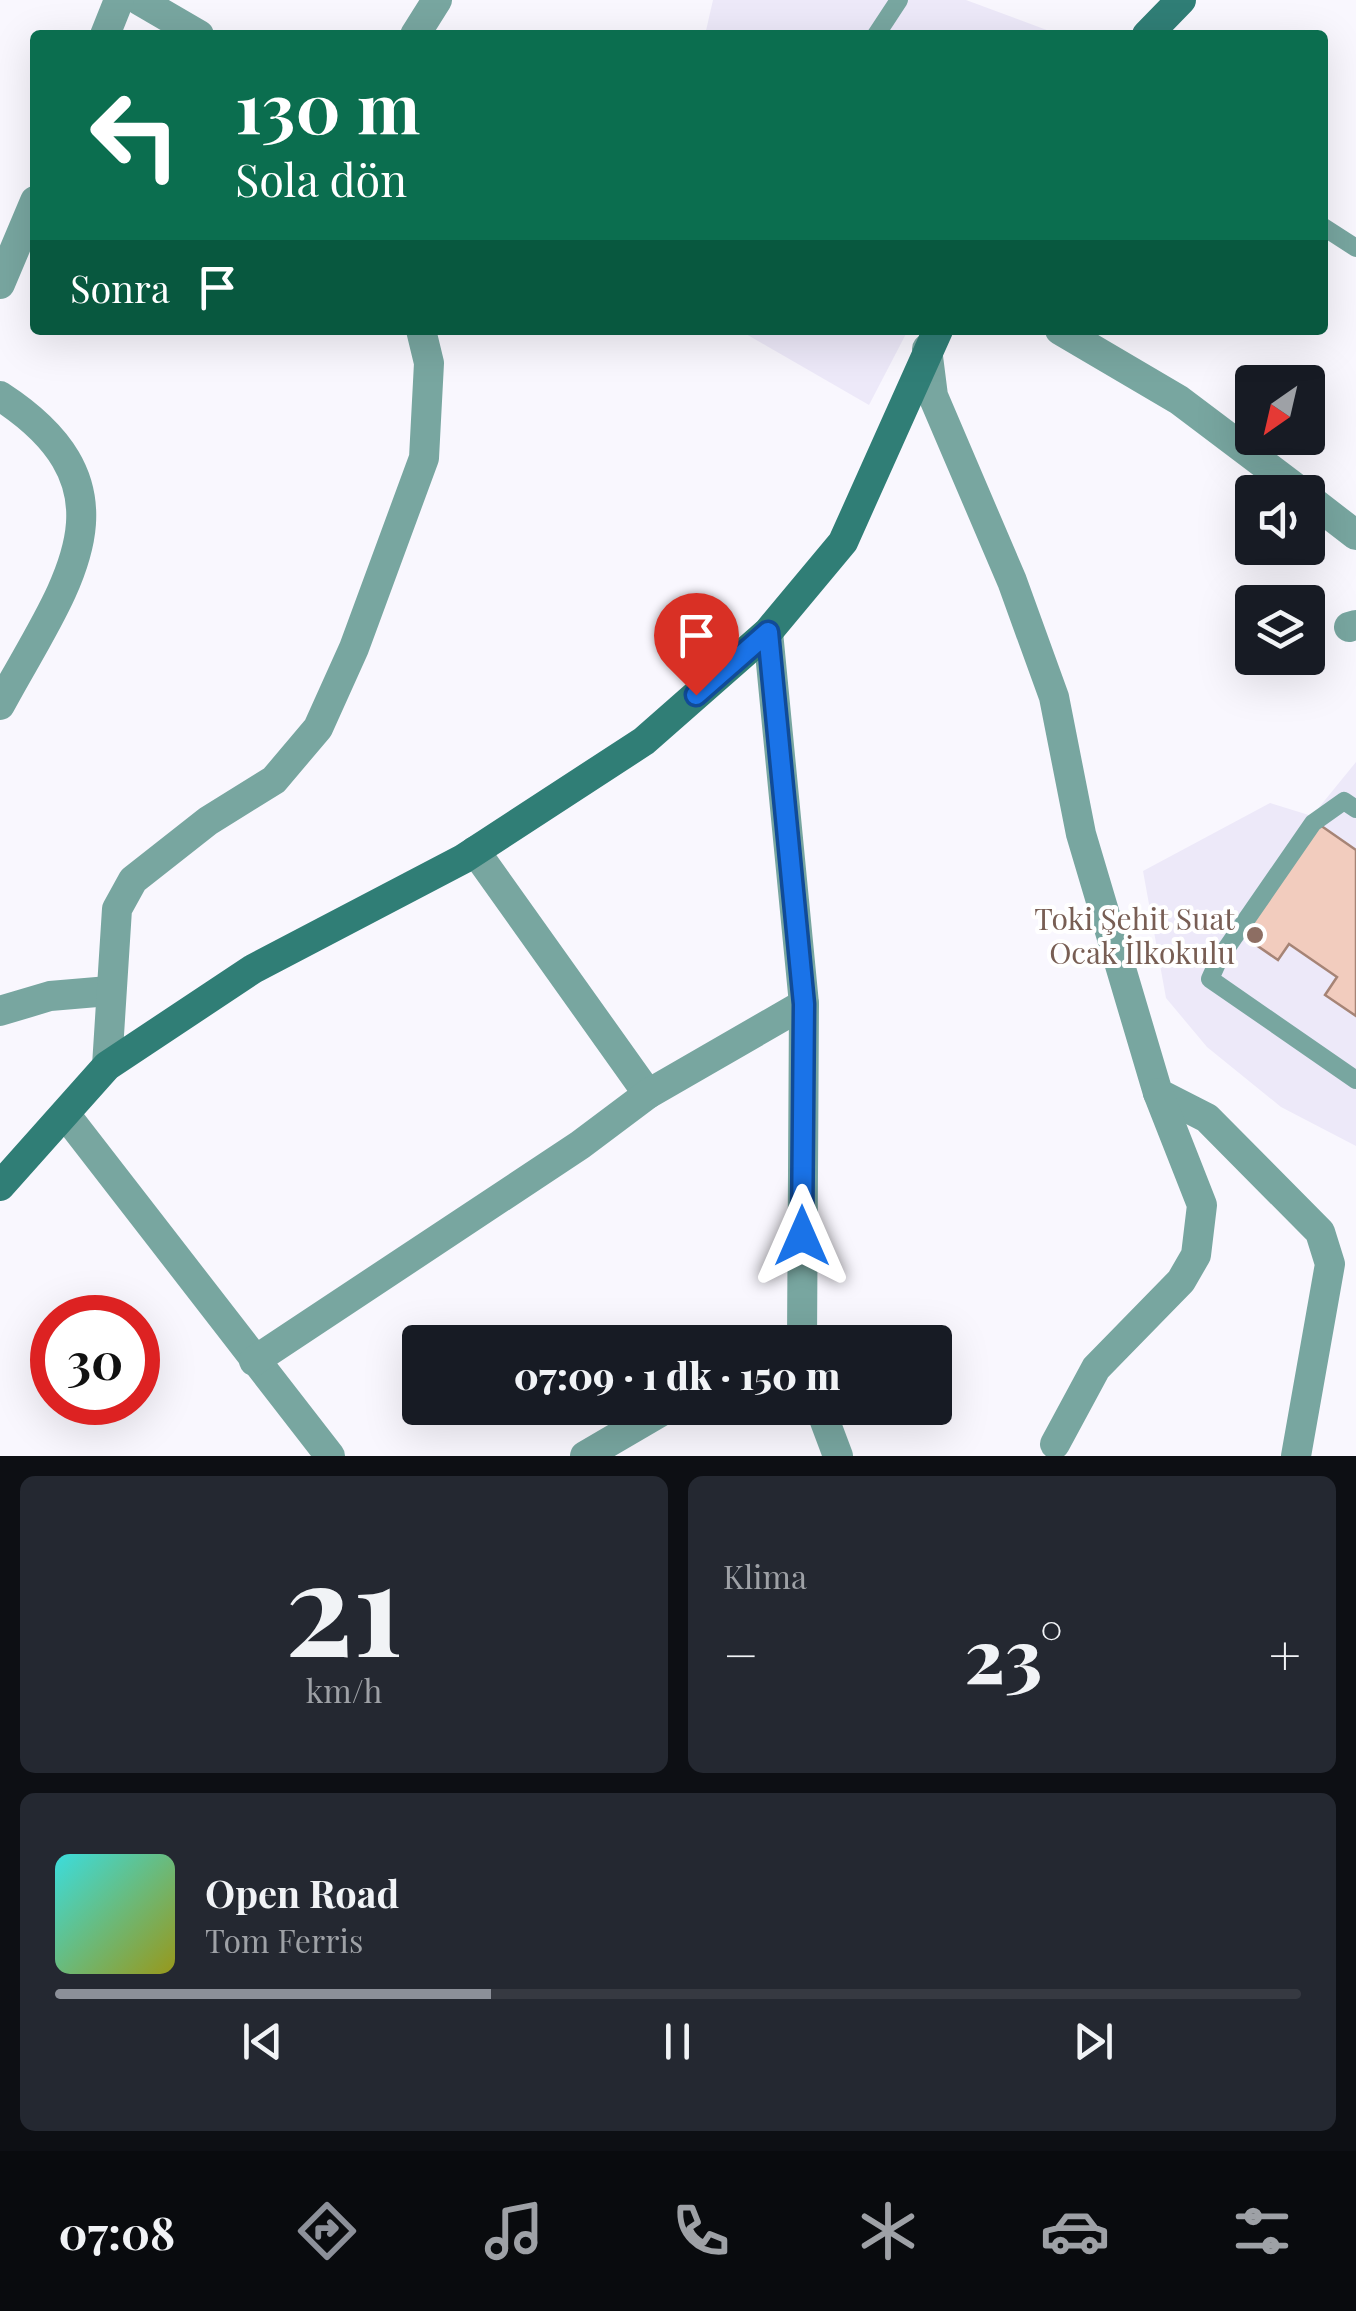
<!DOCTYPE html>
<html lang="tr">
<meta charset="utf-8">
<style>
:root{--surface:#171b24;--page:#242831;--text:#f1f3f6;--muted:#9ea1a6;--line:#363941;--accent:#8c9099}
body{margin:0;font-family:"Playfair Display",serif;background:var(--page);color:var(--text);height:100vh;display:flex;flex-direction:column;font-size:38px;white-space:nowrap}
*{box-sizing:border-box;margin:0}
p{font-size:32px;color:var(--muted)}
.icon{flex:none;width:55px;height:55px;fill:none;stroke:currentColor;stroke-width:2;stroke-linecap:round;stroke-linejoin:round}
.map{position:relative;height:1456px;overflow:hidden}
.panel{display:flex;flex-direction:column;gap:20px;padding:20px;background:#0d0f14;flex:1}
.panel>*{flex:none}
.banner{position:absolute;left:30px;top:30px;width:1298px;height:305px;border-radius:10px;box-shadow:0 10px 40px #0002;background:#0b6e4f;color:#fff;overflow:hidden}
.needle{width:65px;rotate:214deg}
.tools{position:absolute;left:1235px;top:365px;display:grid;gap:20px}
.tools a{display:grid;place-items:center;width:90px;height:90px;border-radius:10px;background:var(--surface);box-shadow:0 10px 40px #0002;font-size:50px}
.speed{position:absolute;left:30px;top:1295px;display:flex;gap:20px;font-size:50px;font-weight:700;text-align:center}
.speed>*{display:grid;place-content:center;width:130px;height:130px;border-radius:50%;background:var(--surface);box-shadow:0 10px 40px #0002;line-height:1}
.speed .limit{border:15px solid #d22;background:#fff;color:#111}
.pin{position:absolute;display:grid;place-items:center;width:85px;height:85px;color:#fff;margin:-102px -42px;border-radius:50% 50% 50% 0;rotate:-45deg;box-shadow:0 0 10px #0007}
.pin .icon{rotate:45deg}
.me{position:absolute;width:110px;margin:-55px;rotate:0deg;stroke-linejoin:round;filter:drop-shadow(0 0 8px #0008)}
.turn{display:flex;align-items:center;gap:35px;height:210px;padding:0 40px;font-size:45px}
.turn .icon{width:130px;height:130px;stroke-width:2.5}
.turn b{display:block;font-size:70px;line-height:85px}
.then{display:flex;align-items:center;height:95px;padding:0 40px;background:#0003;gap:20px;font-size:38px}
.big{font-size:75px;font-weight:800;line-height:1.1}
.panel .card{flex:1;display:flex;flex-direction:column;justify-content:center;gap:15px;min-width:0;padding:0 35px;border-radius:15px;background:var(--page)}
.panel .dial{align-items:center;gap:0}
.dial b{font-size:130px;line-height:1}
.song{display:flex;align-items:center;gap:30px}
.cover{width:120px;height:120px;border-radius:15px;background:linear-gradient(135deg,hsl(180 70% 55%),hsl(60 70% 35%))}
.played{height:10px;border-radius:5px;background:linear-gradient(90deg,var(--accent) 35%,var(--line) 35%)}
.keys{display:flex;justify-content:space-around;direction:ltr}
.heat{display:flex;justify-content:space-between;align-items:center;font-size:55px;direction:ltr}
.panel .tiles{flex:1;display:grid;gap:20px;grid-template-columns:1fr 1fr}
.card:last-child{grid-column:span 2}
.trip{position:absolute;left:402px;top:1325px;width:550px;height:100px;border-radius:10px;background:var(--surface);box-shadow:0 10px 40px #0002;font-weight:800;line-height:100px;text-align:center}
.menu{display:flex;height:160px;justify-content:space-around;align-items:center;background:#090b0e;color:var(--muted)}
.menu .icon{width:70px;height:70px}
.menu .current{color:var(--accent)}
.menu b{font-size:45px;color:var(--text)}
.map>svg:first-child{display:block}
.built{fill:#ede9f9}
.building{fill:#f2ccbe;stroke:#a68476;stroke-width:2.5}
.lines{fill:none;stroke-linecap:round;stroke-linejoin:round}
.lane{stroke:#78a6a0;stroke-width:18}
.street{stroke:#78a6a0;stroke-width:30}
.secondary{stroke:#307e76;stroke-width:30}
.route-casing{stroke:#114b97;stroke-width:25}
.route{stroke:#1a73e8;stroke-width:18}
.education-dot{fill:#8d6e63;stroke:#fff;stroke-width:4}
.labels{text-anchor:middle;dominant-baseline:central;stroke-width:8;stroke-linejoin:round;paint-order:stroke}
.education-label{font-size:30px;fill:#785e54;stroke:#fff;text-anchor:end}
</style>
<div class="map">
<svg width="1356" height="1456" viewBox="0 0 1356 1456">
<rect width="100%" height="100%" fill="#f9f7fe"/>
<g class="built">
<path d="M713,0h253l94,35h-355z"/>
<path d="M739,330h169l-39,75z"/>
<path d="M1356,762v384l-75,-39 -74,-60 -41,-49 -23,-127 127,-68 42,13z"/>
</g>
<path class="building" d="M1320,825l36,25v166l-31,-21 12,-18 -48,-33 -11,16 -35,-24z"/>
<g class="lines">
<g class="lane">
<path d="M876,35l23,-35"/>
<path d="M1322,226l34,22"/>
<path d="M1356,809l-12,-8 -31,22 -94,136 -9,20 146,101"/>
</g>
<g class="street">
<path d="M139,0l60,35"/>
<path d="M105,35l14,-35"/>
<path d="M415,35l22,-35"/>
<path d="M0,284l35,-83"/>
<path d="M1060,330l119,70 122,92"/>
<path d="M927,349l6,47 79,185 42,116 27,137 77,259 49,25 113,114 10,32 -34,192"/>
<path d="M0,396c146,95 63,192 0,309"/>
<path d="M1308,498l48,37"/>
<path d="M1349,627l7,-2"/>
<path d="M768,632l36,372 -2,338"/>
<path d="M475,851l173,243"/>
<path d="M0,1011l50,-15 59,-5"/>
<path d="M107,1066l10,-157 16,-29 75,-59 66,-41 44,-52 36,-80 70,-190 5,-95 -8,-33"/>
<path d="M65,1114l265,342"/>
<path d="M254,1361l326,-216 68,-51 156,-90"/>
<path d="M820,1408l18,48"/>
<path d="M1055,1444l41,-76 85,-87 15,-26 6,-50 -44,-112"/>
<path d="M585,1456l82,-48"/>
</g>
<g class="secondary">
<path d="M1147,35l34,-35"/>
<path d="M0,1186l107,-120 146,-97 210,-110 181,-118 124,-109 75,-90 95,-212"/>
</g>
</g>
<g class="lines">
<defs>
<path id="route" d="M696,695l72,-63 36,372 -2,232"/>
</defs>
<use href="#route" class="route-casing"/>
<use href="#route" class="route"/>
</g>
<circle class="education-dot" cx="1255" cy="935" r="10"/>
<g class="labels">
<g class="education-label">
<text x="1235" y="918">Toki Şehit Suat<tspan x="1235" dy="34">Ocak İlkokulu</tspan></text>
</g>
</g>
</svg>
<div class="tools">
<a><svg class="needle" viewBox="-14 -14 28 28"><path d="M0-13l5 13h-10z" fill="#e53935"/><path d="M0 13l5-13h-10z" fill="#9ea1a6"/></svg></a>
<a><svg class="icon" aria-label="sound" viewBox="0 0 24 24"><path d="M4 9h4l5-4v14l-5-4H4zM17 9q2 3 0 6"/></svg></a>
<a><svg class="icon" aria-label="layers" viewBox="0 0 24 24"><path d="M12 4l9 5-9 5-9-5zM3 14l9 5 9-5"/></svg></a>
</div>
<div class="speed"><div class="limit">30</div></div>
<div class="pin" style="left:696px;top:695px;background:#d93025"><svg class="icon" aria-label="arrive" viewBox="0 0 24 24"><path d="M6 21V4h12l-3 4 3 4H6"/></svg></div>
<svg class="me" style="left:802px;top:1236px" viewBox="-20 -20 40 40"><path d="M0-17L14 15 0 8-14 15z" fill="#1a73e8" stroke="#fff" stroke-width="4"/></svg>
<div class="trip">07:09 · 1 dk · 150 m</div>
<div class="banner">
<div class="turn"><svg class="icon" aria-label="left" viewBox="0 0 24 24"><path d="M17 20v-9H6M10 6l-5 5 5 5"/></svg><div><b>130 m</b>Sola dön</div></div>
<div class="then">Sonra<svg class="icon" aria-label="arrive" viewBox="0 0 24 24"><path d="M6 21V4h12l-3 4 3 4H6"/></svg></div>
</div>
</div>
<section class="panel">
<div class="tiles">
<div class="card dial"><b>21</b><p>km/h</p></div>
<div class="card"><p>Klima</p>
<div class="heat"><a>−</a><b class="big">23°</b><a>+</a></div>
</div>
<div class="card">
<div class="song"><i class="cover"></i><div><b>Open Road</b><p>Tom Ferris</p></div></div>
<div class="played"></div>
<div class="keys"><svg class="icon" aria-label="previous" viewBox="0 0 24 24"><path d="M18 5L8 12l10 7zM5 5v14"/></svg><svg class="icon" aria-label="pause" viewBox="0 0 24 24"><path d="M8 5v14M16 5v14"/></svg><svg class="icon" aria-label="next" viewBox="0 0 24 24"><path d="M6 5l10 7-10 7zM19 5v14"/></svg></div>
</div>
</div>
</section>
<nav class="menu">
<b>07:08</b>
<svg class="icon current" aria-label="directions" viewBox="0 0 24 24"><path d="M12 3l9 9-9 9-9-9zM9 14v-3h6M13 9l2 2-2 2"/></svg>
<svg class="icon" aria-label="music" viewBox="0 0 24 24"><path d="M9 18V5l10-2v13"/><circle cx="6" cy="18" r="3"/><circle cx="16" cy="16" r="3"/></svg>
<svg class="icon" aria-label="phone" viewBox="0 0 24 24"><path d="M5 4h4l2 5-3 2q2 4 5 5l2-3 5 2v4C11 20 4 13 5 4z"/></svg>
<svg class="icon" aria-label="climate" viewBox="0 0 24 24"><path d="M12 3v18M4 7l16 10M4 17L20 7"/></svg>
<svg class="icon" aria-label="car" viewBox="0 0 24 24"><path d="M5 17H2v-5l4-1 3-4h7l3 4 3 1v5h-3M9 17h6M6 11h13"/><circle cx="7" cy="17" r="2"/><circle cx="17" cy="17" r="2"/></svg>
<svg class="icon" aria-label="filters" viewBox="0 0 24 24"><path d="M4 7h16M4 17h16"/><circle cx="9" cy="7" r="2"/><circle cx="15" cy="17" r="2"/></svg>
</nav>
